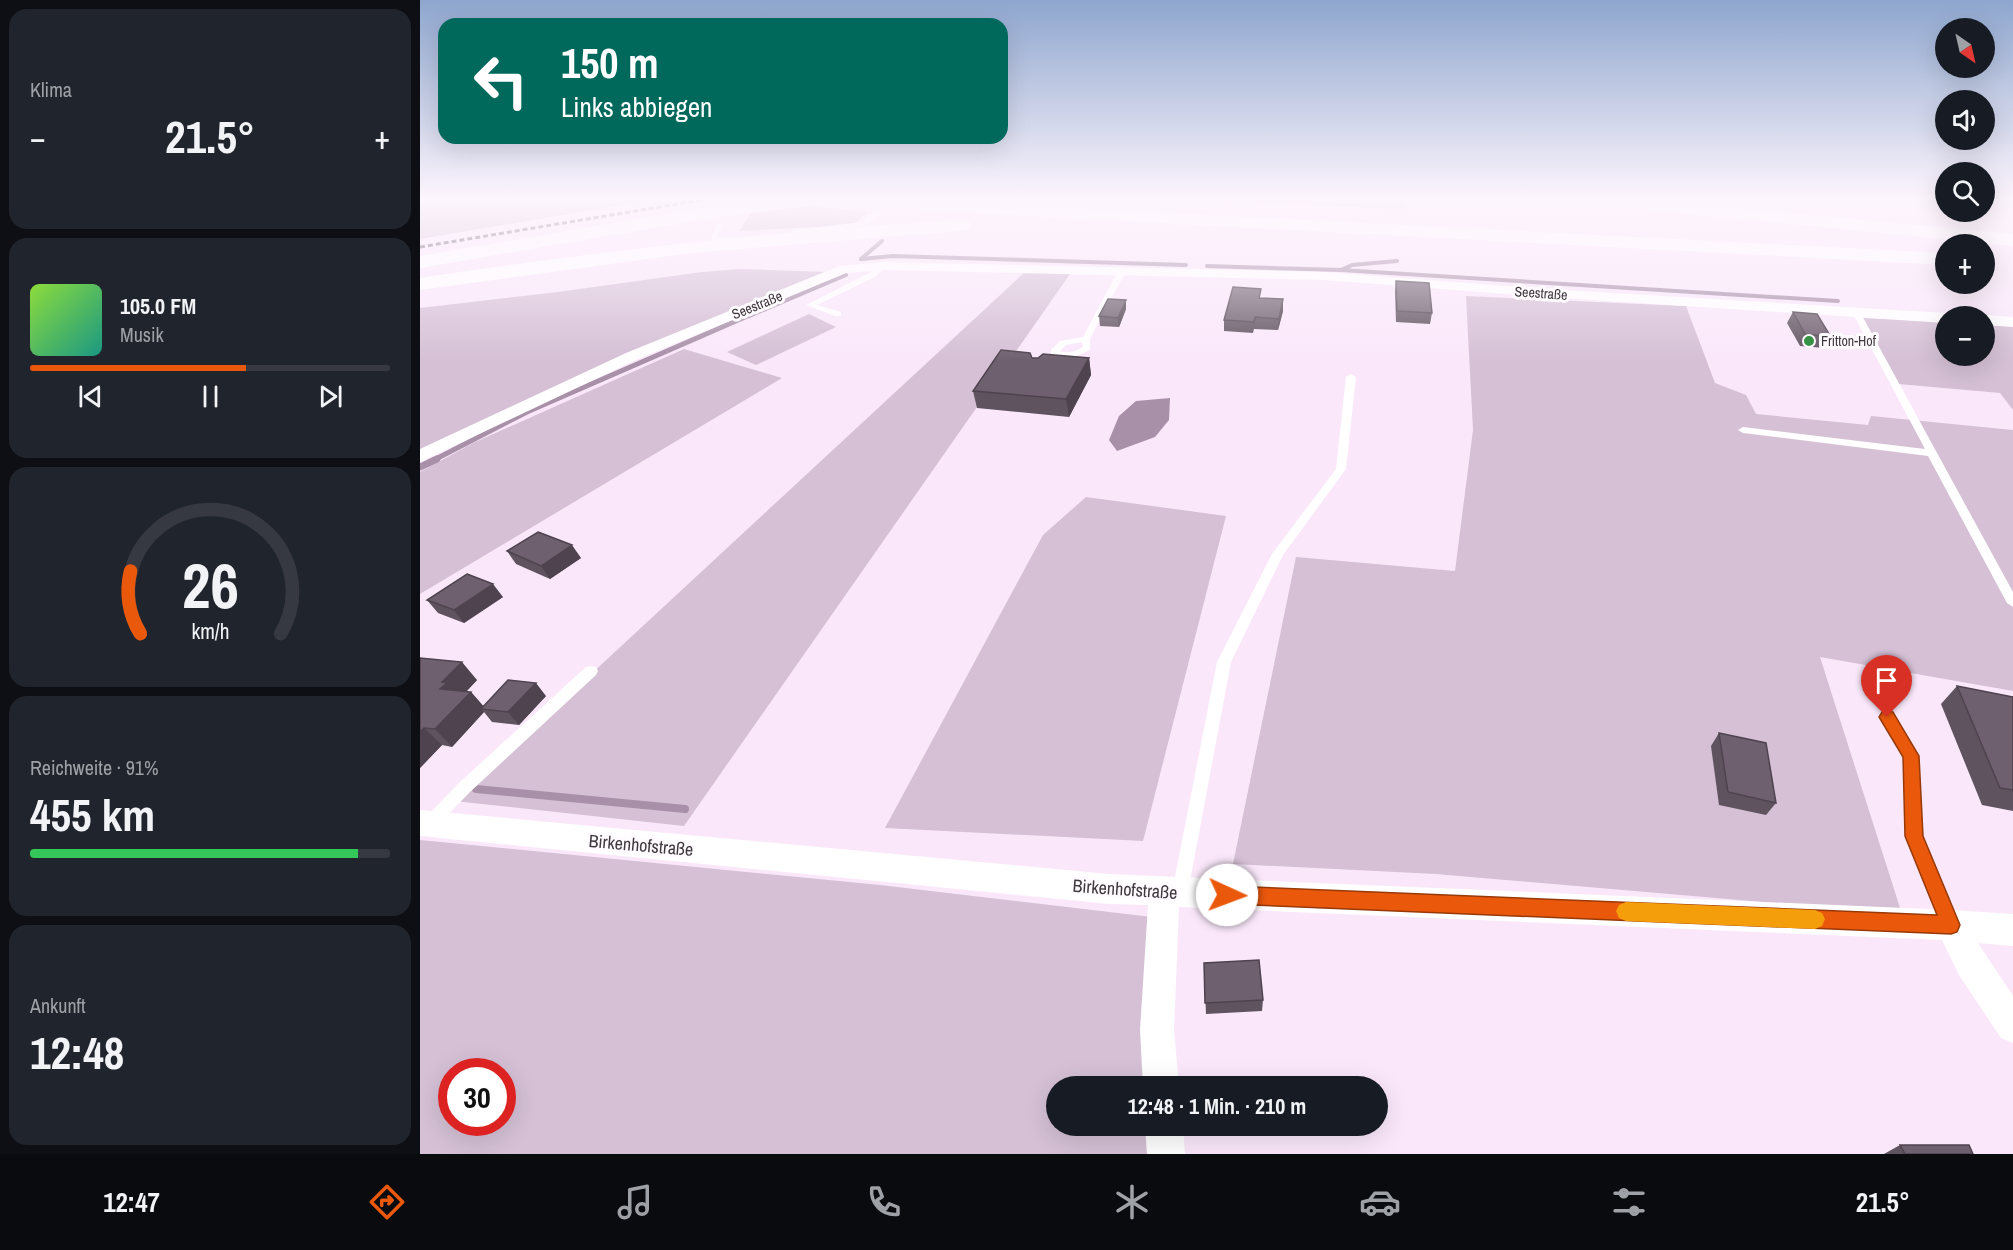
<!DOCTYPE html>
<html lang="de">
<meta charset="utf-8">
<style>
:root{--surface:#171b24;--page:#20242c;--text:#f1f3f6;--muted:#9ea1a6;--line:#363941;--accent:#ea580c}
body{margin:0;font-family:"Archivo Narrow",sans-serif;background:var(--page);color:var(--text);height:100vh;display:flex;flex-direction:column;font-size:22px;white-space:nowrap}
*{box-sizing:border-box;margin:0}
p{font-size:20px;color:var(--muted)}
.icon{flex:none;width:33px;height:33px;fill:none;stroke:currentColor;stroke-width:2;stroke-linecap:round;stroke-linejoin:round}
.map{position:relative;flex:1;overflow:hidden}
.details{display:flex;flex-direction:column;gap:9px;padding:9px;background:#0d0f14;width:420px}
.details>*{flex:none}
.guide{position:absolute;left:18px;top:18px;width:570px;height:126px;border-radius:18px;box-shadow:0 6px 24px #0002;background:#00695c;color:#fff;overflow:hidden}
.needle{width:39px;rotate:146deg}
.controls{position:absolute;left:1515px;top:18px;display:grid;gap:12px}
.controls a{display:grid;place-items:center;width:60px;height:60px;border-radius:50%;background:var(--surface);box-shadow:0 6px 24px #0002;font-size:30px}
.speed{position:absolute;left:18px;top:1058px;display:flex;gap:12px;font-size:30px;font-weight:700;text-align:center}
.speed>*{display:grid;place-content:center;width:78px;height:78px;border-radius:50%;background:var(--surface);box-shadow:0 6px 24px #0002;line-height:1}
.speed .limit{border:9px solid #d22;background:#fff;color:#111}
.pin{position:absolute;display:grid;place-items:center;width:51px;height:51px;color:#fff;margin:-62px -26px;border-radius:50% 50% 50% 0;rotate:-45deg;box-shadow:0 0 6px #0007}
.pin .icon{rotate:45deg}
.me{position:absolute;width:66px;margin:-33px;rotate:92deg;stroke-linejoin:round;filter:drop-shadow(0 0 4px #0008)}
.turn{display:flex;align-items:center;gap:21px;height:126px;padding:0 24px;font-size:27px}
.turn .icon{width:78px;height:78px;stroke-width:2.5}
.turn b{display:block;font-size:42px;line-height:51px}
.big{font-size:45px;font-weight:700;line-height:1.1}
.details .tile{flex:1;display:flex;flex-direction:column;justify-content:center;gap:9px;min-width:0;padding:0 21px;border-radius:18px;background:var(--page)}
.details .dial{align-items:center;gap:0}
.dial svg{height:156px;overflow:visible;fill:none;stroke:var(--line);stroke-width:7;stroke-linecap:round;text-anchor:middle}
.dial text{fill:var(--text);stroke:none}
.song{display:flex;align-items:center;gap:18px}
.cover{width:72px;height:72px;border-radius:9px;background:linear-gradient(135deg,hsl(90 70% 55%),hsl(170 70% 35%))}
.played{height:6px;border-radius:3px;background:linear-gradient(90deg,var(--accent) 60%,var(--line) 60%)}
.keys{display:flex;justify-content:space-around;direction:ltr}
.heat{display:flex;justify-content:space-between;align-items:center;font-size:33px;direction:ltr}
.charge{height:9px;border-radius:4px;background:linear-gradient(90deg,#34c759 91%,var(--line) 0)}
.trip{position:absolute;left:626px;top:1076px;width:342px;height:60px;border-radius:30px;background:var(--surface);box-shadow:0 6px 24px #0002;font-weight:700;line-height:60px;text-align:center}
.tab-bar{display:flex;height:96px;justify-content:space-around;align-items:center;background:#090b0e;color:var(--muted)}
.tab-bar .icon{width:42px;height:42px}
.tab-bar .current{color:var(--accent)}
.tab-bar b{font-size:27px;color:var(--text)}
main{display:flex;flex:1;min-height:0}
.map>svg:first-child{display:block}
.green{fill:#d5c0d5;fill-rule:evenodd}
.water{fill:#a890a8}
.lines{fill:none;stroke-linecap:round;stroke-linejoin:round}
.stream-far3{stroke:#a890a8;stroke-width:4}
.stream-far2{stroke:#a890a8;stroke-width:5}
.stream-far1{stroke:#a890a8;stroke-width:7}
.stream{stroke:#a890a8;stroke-width:8}
.service{fill:#fff;fill-rule:evenodd}
.minor{fill:#fff;fill-rule:evenodd}
.motorway{fill:#fff;fill-rule:evenodd}
.rail{stroke:#5c535c;stroke-width:3;stroke-dasharray:5 3;stroke-linecap:butt}
.wall{fill:#5f535f}
.shaded-wall{fill:#4e434e}
.building{fill:#6f606f;stroke:#4e434e;stroke-width:1.5}
.route{fill:#ea580c;stroke:#983908;stroke-width:1.5}
.slow{fill:#f59e0b}
.poi-dot{fill:#359143;stroke:#fefbfe;stroke-width:2}
.labels{text-anchor:middle;dominant-baseline:central;stroke-width:6;stroke-linejoin:round;paint-order:stroke}
.far-street-label{font-size:14px;fill:#3f383f;stroke:#fefbfe}
.far-poi-label{font-size:14px;fill:#3f383f;stroke:#fefbfe;text-anchor:start}
.near-street-label{font-size:18px;fill:#3f383f;stroke:#fefbfe}
</style>
<main>
<section class="details">
<div class="tile"><p>Klima</p>
<div class="heat"><a>−</a><b class="big">21.5°</b><a>+</a></div>
</div>
<div class="tile">
<div class="song"><i class="cover"></i><div><b>105.0 FM</b><p>Musik</p></div></div>
<div class="played"></div>
<div class="keys"><svg class="icon" aria-label="previous" viewBox="0 0 24 24"><path d="M18 5L8 12l10 7zM5 5v14"/></svg><svg class="icon" aria-label="pause" viewBox="0 0 24 24"><path d="M8 5v14M16 5v14"/></svg><svg class="icon" aria-label="next" viewBox="0 0 24 24"><path d="M6 5l10 7-10 7zM19 5v14"/></svg></div>
</div>
<div class="tile dial"><svg viewBox="0 0 100 80">
<path d="M14 69A42 42 0 1 1 86 69"/>
<path d="M14 69A42 42 0 0 1 9 37" stroke="#ea580c"/>
<text x="50" y="56" font-size="32" font-weight="700">26</text>
<text x="50" y="72" font-size="11">km/h</text>
</svg></div>
<div class="tile"><p>Reichweite · 91%</p><b class="big">455 km</b><div class="charge"></div></div>
<div class="tile"><p>Ankunft</p><b class="big">12:48</b></div>
</section>
<div class="map">
<svg width="1593" height="1154" viewBox="0 0 1593 1154">
<rect width="100%" height="100%" fill="#fae8fa"/>
<g class="green">
<path d="M0,200h232l-232,39z"/>
<path d="M771,200h220l-7,9z"/>
<path d="M390,206l57,6 -13,13 -115,6 12,-18z"/>
<path d="M320,269l86,3c-138,55 -273,113 -406,179v-143l138,-16 144,-20z"/>
<path d="M606,271l44,3 -386,552 -230,-25z"/>
<path d="M1046,296l220,10 29,77 31,12 10,19 112,11 3,-9 142,14v261l-193,-34 82,257 -466,-40 -203,-10 63,-307 159,14 18,-141z"/>
<path d="M389,314l27,13 -80,38 -29,-13z"/>
<path d="M1443,318l82,4 1,34h38l1,-32 28,2v84l-13,-17 -101,-9z"/>
<path d="M264,349l98,29 -362,216v-122l53,-29z"/>
<path d="M666,497l140,19 -83,325 -258,-13 158,-293z"/>
<path d="M0,840l460,45 272,32 -5,169h-91v39h90l1,29h-727zM32,1071h50v51h-50z"/>
</g>
<path class="water" d="M750,398l-1,22 -14,17 -38,14 -8,-11 10,-24 17,-15z"/>
<g class="lines">
<g class="stream-far3">
<path d="M441,259l32,-3 293,9"/>
<path d="M441,259l21,-18"/>
<path d="M787,266l134,4 11,-5 45,-4"/>
<path d="M921,270l497,31"/>
<path d="M329,316l97,-41"/>
</g>
<path class="stream-far2" d="M14,460l93,-48 225,-98"/>
<path class="stream-far1" d="M0,467l17,-8"/>
<path class="stream" d="M56,789l209,20"/>
<g class="service">
<path d="M467,201l2,1v2l-15,16 -8,5 -71,9 -4,-2 4,-2 67,-8z"/>
<path d="M297,223l5,1 -5,14 13,-1 4,2 -1,2 -23,1z"/>
<path d="M460,264l7,2 -12,11 -58,28 24,7v4h-6l-29,-11 63,-32z"/>
<path d="M699,269l7,2 -36,68v11l-19,8 -20,-4v-4l9,-9 23,-4zM662,342l1,5c-8,5 -15,7 -23,4l6,-6z"/>
<path d="M1433,310l7,2 153,280v15l-6,-4 -79,-147 -185,-23 -5,-3 5,-3 182,22 -73,-137z"/>
<path d="M931,374l5,3 -10,92 -63,86 -52,107 -43,230 -2,6 -6,2 -6,-2 -2,-6 45,-230 55,-108 64,-85 10,-92z"/>
<path d="M171,666l5,1 2,4 -2,4 -126,117 -34,35 -5,2 -5,-2 -3,-5 3,-5 34,-35 126,-115z"/>
<path d="M1467,711l5,2 26,43 4,80 37,88 -3,6 -6,2 -6,-2 -38,-94 -2,-79 -24,-40 2,-4z"/>
</g>
<g class="minor">
<path d="M463,262l441,10 222,17 400,24 7,3h-7v7l-400,-26 -222,-17 -441,-10 -37,3 -208,86 -218,103v-13l206,-96 213,-87z"/>
<path d="M1564,315l29,2v10l-29,-2v-9h-5z"/>
<path d="M0,810l689,64 842,36 62,4v32l-35,-3 35,53v47l-12,-5 -42,-63 -17,-35 -763,-33 -5,123 5,56h-36l-3,-56 8,-125 -39,-1 -689,-68z"/>
<path d="M725,1125h38l2,29h-38z"/>
</g>
<g class="motorway">
<path d="M346,200h50l-3,4 -6,1 -89,12 -298,51v-12l298,-51z"/>
<path d="M396,200h106l1024,53v12l-1121,-60 -6,-1z"/>
<path d="M1173,200h61l359,34v12l-411,-41 -6,-1z"/>
<path d="M542,220l7,2 3,4 -3,4 -278,23 -271,37v-12c180,-27 360,-48 542,-58z"/>
</g>
<path class="rail" d="M0,247l281,-47"/>
</g>
<g class="wall">
<path d="M976,281l36,32 -2,11 -34,-2 -1,-30z"/>
<path d="M841,298l22,13 -5,19 -24,-1 -1,4 -29,-2v-11z"/>
<path d="M706,309l-7,18 -19,-1 -1,-10z"/>
<path d="M1373,312l38,25 -6,11 -25,-2 -13,-23z"/>
<path d="M669,358l2,17 -22,42 -92,-9 -4,-17z"/>
<path d="M87,551l74,7 -31,21 -34,-15z"/>
<path d="M83,597l-39,26 -26,-10 -11,-13z"/>
<path d="M0,658l57,22 -11,12h5l12,14 63,-10 -27,29 -27,-3 -8,-10 -32,35 -10,-2 -22,23z"/>
<path d="M1537,686l56,11v114l-31,-6 -41,-101z"/>
<path d="M1299,733l57,70 -10,12 -47,-10 -8,-59z"/>
<path d="M784,963l59,37 -1,11 -56,3z"/>
<path d="M1480,1145l73,9h-89z"/>
</g>
<g class="shaded-wall">
<path d="M863,299v12l-5,19 1,-11z"/>
<path d="M706,300v9l-7,18 -1,-9z"/>
<path d="M669,358l2,17 -22,42 -3,-18z"/>
<path d="M152,545l9,13 -31,21 -9,-13z"/>
<path d="M73,584l10,13 -39,26 -10,-13z"/>
<path d="M42,662l15,18 -17,18 11,-6 15,17h-5l3,3 -32,35 -17,-18 7,-47z"/>
<path d="M116,683l10,13 -27,29 -11,-13z"/>
<path d="M4,728l18,17 -22,23v-36z"/>
</g>
<g class="building">
<path d="M976,281l33,2 3,30 -35,-2z"/>
<path d="M813,287l28,2 -2,9 24,1 -4,20 -24,-2 -1,5 -30,-2z"/>
<path d="M688,299l18,1 -8,18 -19,-2z"/>
<path d="M1373,312l24,2 14,23 -26,-3z"/>
<path d="M581,350l29,3 2,5h6l5,-4 46,4 -23,41 -93,-8z"/>
<path d="M118,532l34,13 -31,21 -34,-15z"/>
<path d="M47,574l26,10 -39,26 -27,-10z"/>
<path d="M0,658l42,4 -20,20 5,1 -7,6 31,3 -36,37 -11,-1 -4,4z"/>
<path d="M88,680l28,3 -28,29 -27,-3z"/>
<path d="M1537,686l56,11v93l-13,-2z"/>
<path d="M1299,733l47,10 10,60 -48,-11z"/>
<path d="M839,960l4,40 -58,3 -1,-40z"/>
<path d="M1480,1145h69l4,9h-68z"/>
</g>
<linearGradient id="sky" x2="0" y2="1"><stop stop-color="#8ea6ce"/><stop offset="0.55" stop-color="#fdf5fd"/><stop offset="1" stop-color="#fdf5fd" stop-opacity="0"/></linearGradient>
<rect width="1593" height="361" fill="url(#sky)"/>
<path class="route" d="M1467,710l6,2 26,44 4,80 37,89 -3,7 -6,2 -724,-30 -7,-3 -3,-6 3,-6 7,-3 710,29 -32,-79 -2,-79 -24,-40 3,-5z"/>
<path class="slow" d="M1206,902l189,8 7,3 3,6 -3,7 -7,3 -189,-8 -7,-3 -3,-7 3,-6z"/>
<circle class="poi-dot" cx="1389" cy="341" r="6"/>
<g class="labels">
<g class="far-street-label">
<text transform="translate(1121 293) rotate(4)">Seestraße</text>
<text transform="translate(337 305) rotate(-22)">Seestraße</text>
</g>
<g class="far-poi-label">
<text x="1401" y="341">Fritton-Hof</text>
</g>
<g class="near-street-label">
<text transform="translate(221 845) rotate(5)">Birkenhofstraße</text>
<text transform="translate(705 889) rotate(4)">Birkenhofstraße</text>
</g>
</g>
</svg>
<div class="controls">
<a><svg class="needle" viewBox="-14 -14 28 28"><path d="M0-13l5 13h-10z" fill="#e53935"/><path d="M0 13l5-13h-10z" fill="#9ea1a6"/></svg></a>
<a><svg class="icon" aria-label="sound" viewBox="0 0 24 24"><path d="M4 9h4l5-4v14l-5-4H4zM17 9q2 3 0 6"/></svg></a>
<a><svg class="icon" aria-label="search" viewBox="0 0 24 24"><circle cx="10" cy="10" r="6"/><path d="M15 15l6 6"/></svg></a>
<a>+</a>
<a>−</a>
</div>
<div class="speed"><div class="limit">30</div></div>
<div class="pin" style="left:1467px;top:717px;background:#d93025"><svg class="icon" aria-label="arrive" viewBox="0 0 24 24"><path d="M6 21V4h12l-3 4 3 4H6"/></svg></div>
<svg class="me" style="left:807px;top:895px" viewBox="-20 -20 40 40"><circle r="19" fill="#fff"/><path d="M0-13L10 11 0 6-10 11z" fill="#ea580c"/></svg>
<div class="trip">12:48 · 1 Min. · 210 m</div>
<div class="guide">
<div class="turn"><svg class="icon" aria-label="left" viewBox="0 0 24 24"><path d="M17 20v-9H6M10 6l-5 5 5 5"/></svg><div><b>150 m</b>Links abbiegen</div></div>
</div>
</div>
</main>
<nav class="tab-bar">
<b>12:47</b>
<svg class="icon current" aria-label="directions" viewBox="0 0 24 24"><path d="M12 3l9 9-9 9-9-9zM9 14v-3h6M13 9l2 2-2 2"/></svg>
<svg class="icon" aria-label="music" viewBox="0 0 24 24"><path d="M9 18V5l10-2v13"/><circle cx="6" cy="18" r="3"/><circle cx="16" cy="16" r="3"/></svg>
<svg class="icon" aria-label="phone" viewBox="0 0 24 24"><path d="M5 4h4l2 5-3 2q2 4 5 5l2-3 5 2v4C11 20 4 13 5 4z"/></svg>
<svg class="icon" aria-label="climate" viewBox="0 0 24 24"><path d="M12 3v18M4 7l16 10M4 17L20 7"/></svg>
<svg class="icon" aria-label="car" viewBox="0 0 24 24"><path d="M5 17H2v-5l4-1 3-4h7l3 4 3 1v5h-3M9 17h6M6 11h13"/><circle cx="7" cy="17" r="2"/><circle cx="17" cy="17" r="2"/></svg>
<svg class="icon" aria-label="filters" viewBox="0 0 24 24"><path d="M4 7h16M4 17h16"/><circle cx="9" cy="7" r="2"/><circle cx="15" cy="17" r="2"/></svg>
<b>21.5°</b>
</nav>
